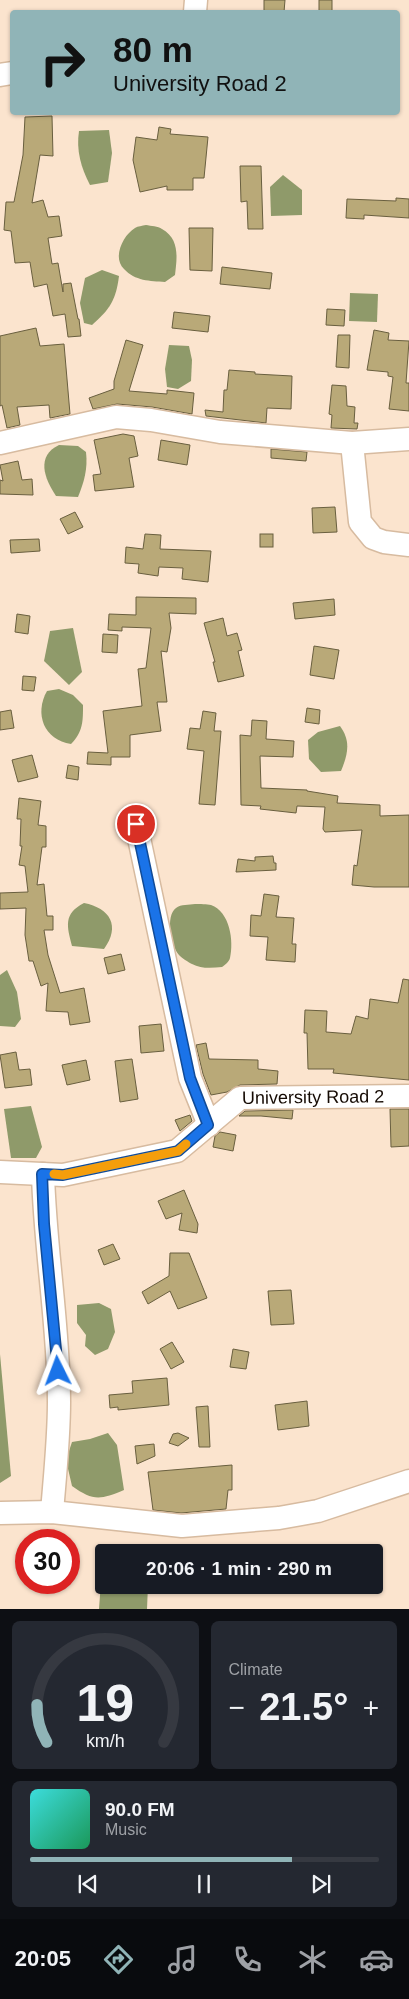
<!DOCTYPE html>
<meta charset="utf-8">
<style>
:root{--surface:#171b24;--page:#242831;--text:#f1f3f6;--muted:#9ea1a6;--line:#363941;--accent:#90b4b7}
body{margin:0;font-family:Helvetica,sans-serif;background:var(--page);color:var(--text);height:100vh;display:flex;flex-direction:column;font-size:19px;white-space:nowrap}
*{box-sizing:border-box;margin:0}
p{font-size:16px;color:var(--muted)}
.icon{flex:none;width:28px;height:28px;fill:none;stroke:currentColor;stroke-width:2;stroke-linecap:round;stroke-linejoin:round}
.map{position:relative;height:1609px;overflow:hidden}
.details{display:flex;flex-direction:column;gap:12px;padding:12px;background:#0d0f14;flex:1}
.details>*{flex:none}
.hud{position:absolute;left:10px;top:10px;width:390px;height:105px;border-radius:5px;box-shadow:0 1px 4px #0004;background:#90b4b7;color:#111;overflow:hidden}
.speed{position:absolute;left:15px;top:1529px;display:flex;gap:10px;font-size:25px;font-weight:700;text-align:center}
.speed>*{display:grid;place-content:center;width:65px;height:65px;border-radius:50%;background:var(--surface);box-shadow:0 1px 4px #0004;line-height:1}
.speed .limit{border:8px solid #d22;background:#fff;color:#111}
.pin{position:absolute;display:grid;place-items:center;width:42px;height:42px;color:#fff;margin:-21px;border:2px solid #fff;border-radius:50%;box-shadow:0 1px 5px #0007}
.me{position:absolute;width:55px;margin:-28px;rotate:357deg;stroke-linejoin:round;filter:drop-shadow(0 0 4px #0008)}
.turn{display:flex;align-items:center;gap:18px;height:105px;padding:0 20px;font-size:22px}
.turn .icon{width:65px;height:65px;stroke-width:2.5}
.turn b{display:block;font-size:35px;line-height:42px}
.big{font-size:38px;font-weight:800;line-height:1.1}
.details .card{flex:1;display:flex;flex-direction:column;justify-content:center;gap:8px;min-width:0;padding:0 18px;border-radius:8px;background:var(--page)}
.details .dial{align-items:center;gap:0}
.dial svg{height:130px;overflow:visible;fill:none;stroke:var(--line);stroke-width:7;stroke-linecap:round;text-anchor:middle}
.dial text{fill:var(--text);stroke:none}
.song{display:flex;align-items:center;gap:15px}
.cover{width:60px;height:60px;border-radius:8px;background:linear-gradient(135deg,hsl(180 70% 55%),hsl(150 70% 35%))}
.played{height:5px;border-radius:2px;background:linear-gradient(90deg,var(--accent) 75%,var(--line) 75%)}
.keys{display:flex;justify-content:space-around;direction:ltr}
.heat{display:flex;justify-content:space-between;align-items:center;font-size:28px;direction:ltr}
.details .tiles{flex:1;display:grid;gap:12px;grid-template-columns:1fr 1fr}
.card:last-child{grid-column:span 2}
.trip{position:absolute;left:95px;top:1544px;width:288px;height:50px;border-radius:5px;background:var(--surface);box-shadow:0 1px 4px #0004;font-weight:800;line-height:50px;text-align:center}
.tabs{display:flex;height:80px;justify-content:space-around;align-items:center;background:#090b0e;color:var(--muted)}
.tabs .icon{width:35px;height:35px}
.tabs .selected{color:var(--accent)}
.tabs b{font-size:22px;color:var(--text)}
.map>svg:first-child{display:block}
.water{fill:#8f9a6a}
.building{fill:#b9a978;stroke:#695f3f}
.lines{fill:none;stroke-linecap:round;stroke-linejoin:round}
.minor-casing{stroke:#d7bba0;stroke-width:25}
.minor{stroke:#fff;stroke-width:22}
.route-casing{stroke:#114b97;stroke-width:12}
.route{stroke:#1a73e8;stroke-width:9}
.slow{stroke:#f59e0b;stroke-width:9}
.labels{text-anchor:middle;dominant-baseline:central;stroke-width:5;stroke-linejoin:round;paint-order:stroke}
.street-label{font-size:18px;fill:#150b04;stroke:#fff}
</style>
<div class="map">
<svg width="409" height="1609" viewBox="0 0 409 1609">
<rect width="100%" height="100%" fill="#fbe4ce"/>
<g class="water">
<path d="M109,130l3,23 -4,29 -18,3c-9,-17 -14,-35 -11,-54z"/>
<path d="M283,175l19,15v25l-31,1 -1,-29z"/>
<path d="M146,225c5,1 12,1 16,4 18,10 15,29 13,46l-10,7c-15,-1 -30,-1 -41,-13 -12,-11 -1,-34 11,-41 3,-2 7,-2 11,-3z"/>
<path d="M102,270l17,6c-3,24 -9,33 -27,49l-8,-2 -4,-20 5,-25z"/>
<path d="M350,293l28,1 -1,28 -28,-1z"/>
<path d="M169,345l20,1 3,14 -1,21 -13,8 -11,-2 -2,-18z"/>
<path d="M59,445l19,1 8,6c2,17 -2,30 -8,45l-22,-1c-12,-18 -20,-40 3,-51z"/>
<path d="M73,628l9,44 -13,13 -25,-24 6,-30z"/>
<path d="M59,689l14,6 10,10c0,16 0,27 -12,39 -27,-4 -37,-30 -24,-53z"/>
<path d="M340,726c11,15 8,28 1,45l-20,1 -12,-13 -1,-19 10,-8z"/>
<path d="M84,903c26,5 37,23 20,46l-32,-3c-5,-20 -9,-32 12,-43z"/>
<path d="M195,904c5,0 12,0 16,1 19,7 23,36 19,53 -1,4 -5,7 -8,9 -10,1 -21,2 -30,-3 -4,-2 -10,-6 -13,-9 -8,-9 -14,-39 -3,-47 5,-4 13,-3 19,-4z"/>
<path d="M7,970l10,22 4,27 -6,8 -15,-1v-51z"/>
<path d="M31,1106l11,41 -6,11h-25l-7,-49z"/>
<path d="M99,1303l12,6 4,23 -7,17 -13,6 -10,-9 1,-11 -9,-12v-18z"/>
<path d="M0,1354l11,122 -11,7z"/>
<path d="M108,1433l9,12 7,45c-24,10 -31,11 -52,-4l-6,-26 6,-18 18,-3z"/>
<path d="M102,1568h2v17h44l-1,24h-48z"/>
</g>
<g class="building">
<path d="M264,0h21l-1,12h-20z"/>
<rect x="319" y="0" width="13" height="12"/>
<path d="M52,116l1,40 -13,-1 -8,48 11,-3 5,17 11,-1 3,20 -14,2 4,26 6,-1 5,29v-8l8,-1 7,36h1l2,17 -13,1 -3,-23 -12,2 -6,-32 -13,3 -4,-25 -15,1 -4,-32 -7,-1 2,-28h8l9,-47 2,-38z"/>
<path d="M159,127l12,2 -1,5 38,3 -4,41h-11v12h-26v-4l-27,6 -7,-32 3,-23 21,3z"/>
<path d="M240,166h21l2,63h-15l-1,-28 -6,1z"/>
<path d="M396,198l13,1v19l-45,-3v4l-18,-1 1,-19 49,2z"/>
<path d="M189,228h24l-1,43 -22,-1z"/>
<path d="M222,267l50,6 -2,16 -50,-5z"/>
<path d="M327,309l18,1 -1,16 -18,-1z"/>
<path d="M174,312l36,4 -2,16 -36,-4z"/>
<path d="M36,328l4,18 24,-2 6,70 -20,4 -1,-13 -32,2 3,18 -13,3 -5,-23 -2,1v-70z"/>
<path d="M374,330l15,3 -1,7 21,1 -3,42h3v28l-20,-2 4,-32 -5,-1v-4l-21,-2z"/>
<path d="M338,335h12l-1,33 -13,-1z"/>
<path d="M126,340l17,5 -14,46 38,3v-4l27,3 -2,21 -40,-7 -35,-3 -24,5 -4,-11 25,-9v-8z"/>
<path d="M229,370l26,2v2l37,2 -1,33 -24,-1 -1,15 -60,-7 -1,-6 18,2 1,-22h3z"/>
<path d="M332,385l14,1 1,20 8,1 -1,16h4l-1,6 -26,-1 1,-13 -3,-1z"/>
<path d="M123,434l11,2 4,20 -9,2 5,29 -39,4 -2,-16 8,-1 -7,-34z"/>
<path d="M161,440l29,5 -3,20 -29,-5z"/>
<path d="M271,449l36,3 -1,9 -35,-3z"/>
<path d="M18,461l4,19 10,-1 1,16 -33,-1v-14l3,1 -3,-16z"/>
<path d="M335,507l2,25 -24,1 -1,-25z"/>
<path d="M75,512l8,15 -15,7 -8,-15z"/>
<path d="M145,534l16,1 -1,14 51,2 -3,31 -26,-3 1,-11 -24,-1 -1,9 -20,-3 1,-9 -14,-1 1,-16 17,2z"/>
<rect x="260" y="534" width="13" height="13"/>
<path d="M39,539l1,12 -29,2 -1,-13z"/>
<path d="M136,597l60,1v16l-27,-1 2,15 -4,24 -6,-1 6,51h-10l4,29 -31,4v22h-19v8l-24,-1 1,-12 20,1 -5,-42 39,-5 -4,-37 8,-1 5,-40 -29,-1v4l-14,-1 1,-16 27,1z"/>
<path d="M334,599l1,16 -40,4 -2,-16z"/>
<path d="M17,614l13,2 -2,18 -13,-2z"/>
<path d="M223,618l4,18 10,-3 5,17 -4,1 6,25 -26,6 -5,-20h2l-11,-39z"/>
<path d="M103,634l15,1 -1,18 -15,-1z"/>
<path d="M314,646l25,4 -5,29 -24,-4z"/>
<path d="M23,676l13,1 -2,14 -12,-1z"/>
<path d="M307,708l13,2 -1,14 -14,-2z"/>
<path d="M11,710l3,18 -14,2v-18z"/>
<path d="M203,711l13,2 -2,18h7l-6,74 -16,-1 5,-53 -17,-2 3,-21 10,1z"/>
<path d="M252,720l15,1 -1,18 28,2 -1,16 -33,-1 1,32 46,2v1l31,5 -1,7 43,2v11l29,-1v72h-35l-22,-2 2,-20 3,1 5,-36 -37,2 -2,-3 2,-22 -28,-1 -1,7 -36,-4 1,-3 -20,-1 -1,-70 11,1z"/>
<path d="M32,755l6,22 -20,5 -6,-22z"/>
<path d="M68,765l11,2 -1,13 -12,-2z"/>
<path d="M19,798l22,3 -3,24 8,1v21h-4l-5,38 7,-1 3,32h6v14h-9l4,25 12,38 24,-5 6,34 -20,3 -2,-13 -22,-1 2,-28 -7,3 -8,-25h-4l-4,-26 1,-27 -26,1v-16l28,-1 -3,-26 -6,-1 3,-19h-2l1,-27h-4z"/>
<path d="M273,856l1,7h2v7l-40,2 2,-13 17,2v-4z"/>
<path d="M264,894l15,2 -3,21 18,1 -2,26h4l-1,18 -29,-2 2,-23 -18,-1 1,-21 10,1z"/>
<path d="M121,954l4,16 -17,4 -4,-16z"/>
<path d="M403,979l6,1v100l-76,-7 1,-4h-26l-1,-36h-3l1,-23 22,1 -1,21 25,2 5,-18 12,3 2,-20 28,4z"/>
<path d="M161,1024l3,27 -23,2 -2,-27z"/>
<path d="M206,1043l3,16 49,1v9l20,2 -1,13 -37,1 -13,7 -16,3 -8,-21 -7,-29z"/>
<path d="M16,1052l3,18 11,-1 2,16 -27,3 -5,-33z"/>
<path d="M132,1059l6,40 -18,3 -5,-41z"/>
<path d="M86,1060l4,20 -23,5 -5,-20z"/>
<path d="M390,1109h19v37l-18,1z"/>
<path d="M293,1110l-1,9 -31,-3h-22l6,-5z"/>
<path d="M190,1115l2,6 -12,10 -5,-11z"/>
<path d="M220,1132l16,3 -3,16 -20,-4 2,-11z"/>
<path d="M184,1190l14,34 -1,9 -18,-3 3,-17 -16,6 -8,-18z"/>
<path d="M113,1244l7,15 -16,6 -6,-15z"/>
<path d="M170,1253h19l18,45 -29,11 -8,-18 -22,13 -6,-12 27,-16z"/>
<path d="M291,1290l3,34 -23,1 -3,-34z"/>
<path d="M172,1342l12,20 -13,7 -11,-20z"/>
<path d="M233,1349l16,3 -3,17 -16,-2z"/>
<path d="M167,1378l2,27 -51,5v-3l-8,1 -1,-13 24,-2 -1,-12z"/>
<path d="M307,1401l2,25 -31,4 -3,-25z"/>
<path d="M208,1406l2,41h-11l-3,-40z"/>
<path d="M178,1433l11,5 -11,8 -9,-3 4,-9z"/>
<path d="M154,1444l1,12 -18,8 -2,-18z"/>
<path d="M232,1465v25h-4l-2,19 -45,4 -28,-3 -5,-38z"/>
</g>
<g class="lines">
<defs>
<g id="minor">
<path d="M195,12l1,-12"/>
<path d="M0,75l12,-2"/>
<path d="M0,443l116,-26 35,3 69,12 132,11 8,79 13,16 11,4 25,3"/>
<path d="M352,443l57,-4"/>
<path d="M136,824l54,254 19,47"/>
<path id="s1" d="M0,1172l63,3 114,-24 63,-53 169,-2"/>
<path d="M43,1174c2,76 16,152 16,228 0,36 -4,73 -7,110"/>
<path d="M0,1513l52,-1 130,14 97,-8 39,-7 91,-30"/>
</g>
</defs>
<use href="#minor" class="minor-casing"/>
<use href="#minor" class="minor"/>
</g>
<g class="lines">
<defs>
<path id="route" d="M58,1371l-14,-147 -2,-50 21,1 115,-24 30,-26 -18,-47 -54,-254"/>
</defs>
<use href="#route" class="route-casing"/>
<use href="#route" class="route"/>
<path class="slow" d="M54,1174l9,1 115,-24 8,-7"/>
</g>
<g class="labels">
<g class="street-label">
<text stroke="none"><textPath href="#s1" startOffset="335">University Road 2</textPath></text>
</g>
</g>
</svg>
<div class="speed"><div class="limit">30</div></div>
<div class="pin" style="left:136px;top:824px;background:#d93025"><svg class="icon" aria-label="arrive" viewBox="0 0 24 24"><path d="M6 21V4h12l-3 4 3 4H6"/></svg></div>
<svg class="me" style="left:58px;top:1371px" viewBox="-20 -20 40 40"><path d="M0-17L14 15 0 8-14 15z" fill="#1a73e8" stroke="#fff" stroke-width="4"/></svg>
<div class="trip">20:06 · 1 min · 290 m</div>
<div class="hud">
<div class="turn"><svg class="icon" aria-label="right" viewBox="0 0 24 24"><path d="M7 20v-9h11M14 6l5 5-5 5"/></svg><div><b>80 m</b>University Road 2</div></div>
</div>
</div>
<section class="details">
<div class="tiles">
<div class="card dial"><svg viewBox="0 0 100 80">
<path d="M14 69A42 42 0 1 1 86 69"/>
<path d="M14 69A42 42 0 0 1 8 46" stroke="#90b4b7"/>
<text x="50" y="56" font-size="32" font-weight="700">19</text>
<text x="50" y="72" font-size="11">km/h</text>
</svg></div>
<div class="card"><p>Climate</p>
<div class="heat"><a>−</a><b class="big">21.5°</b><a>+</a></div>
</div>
<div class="card">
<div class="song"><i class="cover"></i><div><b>90.0 FM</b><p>Music</p></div></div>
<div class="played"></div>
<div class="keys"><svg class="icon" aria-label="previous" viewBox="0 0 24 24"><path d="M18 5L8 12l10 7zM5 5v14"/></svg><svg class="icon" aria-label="pause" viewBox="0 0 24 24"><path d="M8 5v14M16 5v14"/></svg><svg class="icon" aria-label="next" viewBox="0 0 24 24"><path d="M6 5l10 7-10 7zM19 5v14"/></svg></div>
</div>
</div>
</section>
<nav class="tabs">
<b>20:05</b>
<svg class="icon selected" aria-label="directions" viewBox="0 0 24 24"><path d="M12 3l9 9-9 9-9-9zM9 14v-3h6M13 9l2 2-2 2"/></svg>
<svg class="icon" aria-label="music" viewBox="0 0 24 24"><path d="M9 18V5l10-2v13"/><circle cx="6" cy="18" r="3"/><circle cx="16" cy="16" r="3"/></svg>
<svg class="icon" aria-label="phone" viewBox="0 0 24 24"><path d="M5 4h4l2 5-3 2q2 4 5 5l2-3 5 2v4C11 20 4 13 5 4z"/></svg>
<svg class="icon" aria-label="climate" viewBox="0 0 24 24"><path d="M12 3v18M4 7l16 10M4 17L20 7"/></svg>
<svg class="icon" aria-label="car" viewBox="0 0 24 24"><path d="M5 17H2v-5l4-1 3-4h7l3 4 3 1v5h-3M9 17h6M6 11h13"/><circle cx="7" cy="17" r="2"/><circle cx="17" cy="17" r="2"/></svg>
</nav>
